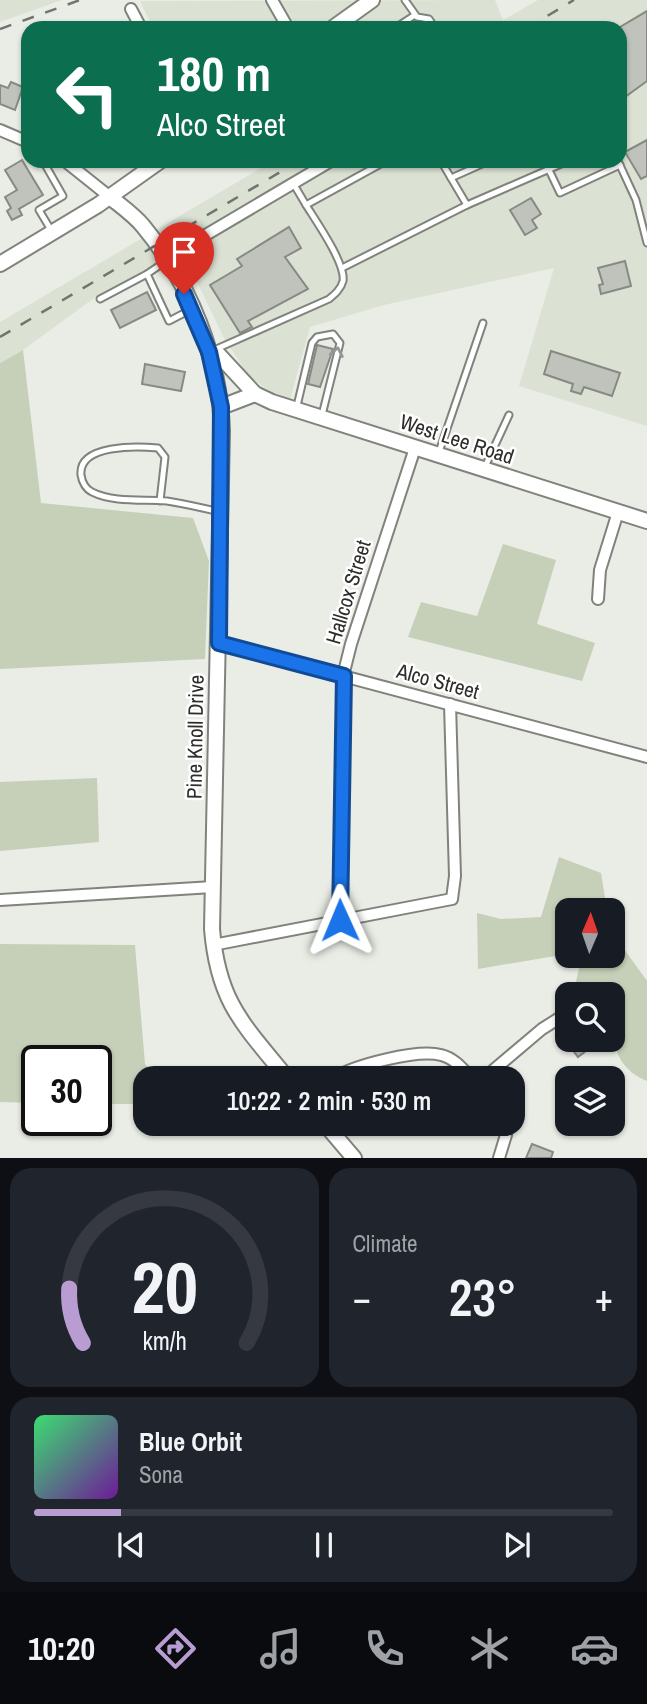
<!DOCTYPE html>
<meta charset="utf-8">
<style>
:root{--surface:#171b24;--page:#20242c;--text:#f1f3f6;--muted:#9ea1a6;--line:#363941;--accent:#b99dd2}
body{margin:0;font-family:"Archivo Narrow",sans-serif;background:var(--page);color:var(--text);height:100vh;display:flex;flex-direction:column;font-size:26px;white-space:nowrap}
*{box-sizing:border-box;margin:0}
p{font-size:23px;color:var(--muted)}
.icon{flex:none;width:38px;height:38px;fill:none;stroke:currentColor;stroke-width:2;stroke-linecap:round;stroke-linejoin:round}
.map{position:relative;height:1158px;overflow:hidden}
.side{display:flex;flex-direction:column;gap:10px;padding:10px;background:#0d0f14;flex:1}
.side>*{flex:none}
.hud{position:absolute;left:21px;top:21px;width:606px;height:147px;border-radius:21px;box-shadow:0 2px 5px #0004;background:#0b6e4f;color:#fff;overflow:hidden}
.needle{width:46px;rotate:2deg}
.controls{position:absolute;left:555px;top:898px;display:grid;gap:14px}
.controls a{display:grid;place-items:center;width:70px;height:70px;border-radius:14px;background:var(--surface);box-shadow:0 2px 5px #0004;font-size:35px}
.speed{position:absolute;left:21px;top:1045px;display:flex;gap:14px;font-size:35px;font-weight:700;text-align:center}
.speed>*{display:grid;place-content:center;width:91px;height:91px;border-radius:50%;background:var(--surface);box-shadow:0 2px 5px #0004;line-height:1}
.speed .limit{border:4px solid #111;border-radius:10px;background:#fff;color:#111}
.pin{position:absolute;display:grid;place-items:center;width:60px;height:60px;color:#fff;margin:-72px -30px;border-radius:50% 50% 50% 0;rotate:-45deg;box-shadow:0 0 7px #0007}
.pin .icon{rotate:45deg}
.me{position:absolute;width:77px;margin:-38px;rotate:359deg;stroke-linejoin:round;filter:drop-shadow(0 0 5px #0008)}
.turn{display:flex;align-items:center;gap:24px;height:147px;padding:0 21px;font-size:32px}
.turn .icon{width:91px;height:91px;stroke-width:2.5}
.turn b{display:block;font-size:49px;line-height:60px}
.big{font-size:52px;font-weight:600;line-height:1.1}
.side .widget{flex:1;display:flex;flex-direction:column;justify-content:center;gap:10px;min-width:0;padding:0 24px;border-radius:21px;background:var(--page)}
.side .dial{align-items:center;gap:0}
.dial svg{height:182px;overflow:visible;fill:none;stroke:var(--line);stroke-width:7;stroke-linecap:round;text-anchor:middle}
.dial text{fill:var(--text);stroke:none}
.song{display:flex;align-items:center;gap:21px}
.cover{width:84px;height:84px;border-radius:10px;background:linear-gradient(135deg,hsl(140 70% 55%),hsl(280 70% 35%))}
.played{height:7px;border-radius:4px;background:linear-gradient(90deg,var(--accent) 15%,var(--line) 15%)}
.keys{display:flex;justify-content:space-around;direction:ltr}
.heat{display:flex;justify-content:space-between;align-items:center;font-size:38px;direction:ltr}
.side .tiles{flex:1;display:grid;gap:10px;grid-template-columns:1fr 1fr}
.widget:last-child{grid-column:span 2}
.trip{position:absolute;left:133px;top:1066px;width:392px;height:70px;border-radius:21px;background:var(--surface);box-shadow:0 2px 5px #0004;font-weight:600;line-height:70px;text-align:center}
.menu{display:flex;height:112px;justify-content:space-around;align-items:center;background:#090b0e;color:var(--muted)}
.menu .icon{width:49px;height:49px}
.menu .current{color:var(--accent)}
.menu b{font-size:32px;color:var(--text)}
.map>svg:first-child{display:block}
.built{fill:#dbe2d4}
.green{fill:#c6d0b9}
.building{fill:#c0c3bc;stroke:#878a83;stroke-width:2}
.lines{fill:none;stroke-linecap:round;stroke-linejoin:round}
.lane-casing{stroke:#80837c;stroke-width:9}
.street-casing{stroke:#80837c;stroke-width:14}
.secondary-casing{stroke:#80837c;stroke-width:18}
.lane{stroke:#fff;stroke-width:5}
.street{stroke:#fff;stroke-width:10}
.secondary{stroke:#fff;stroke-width:14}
.rail{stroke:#72746f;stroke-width:2.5;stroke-dasharray:12 12;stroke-linecap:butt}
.oneway{stroke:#969695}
.route-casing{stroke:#114b97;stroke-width:18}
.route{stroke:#1a73e8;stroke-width:12}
.labels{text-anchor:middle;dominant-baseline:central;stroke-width:5;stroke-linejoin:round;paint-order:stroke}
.street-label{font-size:21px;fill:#2d2e2b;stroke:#fff}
</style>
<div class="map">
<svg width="647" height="1158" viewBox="0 0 647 1158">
<rect width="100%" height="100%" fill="#eaede5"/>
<g class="built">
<path d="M0,0h62l-62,22z"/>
<path d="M495,0l8,20 35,-20h109v426l-128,-40 35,-118 -170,37 -74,22 -20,73 -25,-12 -17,-13 -24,-37 -42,-87 -85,45 -74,54 -23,13v-41l273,-161h347v-133h-467l-13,-27z"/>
</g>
<g class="green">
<path d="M23,350l18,153 152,15 16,43 -4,98 -205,10v-306z"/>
<path d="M503,544l53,16 -19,64 58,19 -13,38 -174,-44 13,-35 56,14z"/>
<path d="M97,778l2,64 -99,9v-69z"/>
<path d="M559,857l42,16 6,37h-40v44l-89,15 -1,-56 24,6 40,-2z"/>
<path d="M613,925l4,14 30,42v100c-39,-16 -35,-51 -35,-87h-39l9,-38h30z"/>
<path d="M0,944l135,1 10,119 12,14h-12v26h-49v-44h-59v43l-37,-1z"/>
</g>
<g class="building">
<path d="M647,11v70l-22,16 -5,-9v-61z"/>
<path d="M11,82l12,5 -8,23 -15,-6v-19l8,3z"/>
<path d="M647,140v36l-6,3 -16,-27z"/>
<path d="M22,160l21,35 -24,14 3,6 -10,5 -5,-9 4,-3 -6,-11 12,-7 -12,-20z"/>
<path d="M531,198l10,16 -9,6 5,8 -12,7 -15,-25z"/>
<path d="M289,227l12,21 -16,9 23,32 -60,32 4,6 -12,6 -30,-48 32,-19 -5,-7z"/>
<path d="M625,261l6,25 -30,8 -2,-9 4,-1 -5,-16z"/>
<path d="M147,292l9,18 -36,18 -9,-18z"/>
<path d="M317,345l16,4 -13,38 -12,-3z"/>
<path d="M551,351l69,22 -8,23 -28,-9 -3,7 -10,-3 2,-7 -29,-10z"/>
<path d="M145,364l40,8 -4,19 -39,-7z"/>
<path d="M576,1040h24l-22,17 -9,-12z"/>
<path d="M532,1144l21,8 -2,6h-25z"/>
</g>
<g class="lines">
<defs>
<g id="lane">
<path d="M405,0l12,17 12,2 6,9"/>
<path d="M395,28l20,-13"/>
<path d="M43,161l20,35 -24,14 12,20"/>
<path d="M441,161l10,17"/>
<path d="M489,161l-38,17 16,27 101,-44"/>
<path d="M618,161l18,39 11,43"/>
<path d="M549,170l11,23 60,-28"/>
<path d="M293,183l13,22 80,-44"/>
<path d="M166,261l-19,13 22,47 23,-12"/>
<path d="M342,268l125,-63"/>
<path d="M100,299l47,-25"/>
<path d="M214,350l115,-51c6,-5 12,-10 14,-18 3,-17 -27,-60 -37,-76"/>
<path d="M296,410l16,-67 5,-6 16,-3 7,9 -18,72"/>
<path d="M439,452l44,-129"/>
<path d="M484,469l25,-54"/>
<path d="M160,501l5,-44 -7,-9c-20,-2 -80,-4 -77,27 1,7 5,14 11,17 22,11 52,7 75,9 18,3 36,7 53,11"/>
</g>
<g id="street">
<path d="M272,0l16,28"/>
<path d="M131,9l10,19"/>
<path d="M0,130l28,12"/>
<path d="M65,161l45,36"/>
<path d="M166,261l21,-15 144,-85"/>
<path d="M598,599l2,-29 18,-58"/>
<path d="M219,643l428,114"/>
<path d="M0,900l213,-13"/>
<path d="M340,920l3,-244 8,-32 64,-196"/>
<path d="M213,945l239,-46 3,-23 -5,-172"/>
<path d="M334,1078c21,-13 83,-29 107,-23 13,3 21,13 30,23"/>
<path d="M484,1078l58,-49 19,-12"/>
<path d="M499,1158l7,-23 -1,-11"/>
</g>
<g id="secondary">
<path d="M333,28l39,-28"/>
<path d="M110,197c11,9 24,18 33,29 46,55 77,133 79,205l-10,498c6,73 31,95 75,149"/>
<path d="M0,264l98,-59 62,-44"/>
<path d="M209,352l9,2 37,40 17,8 375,119"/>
<path d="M221,407l34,-13"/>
<path d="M325,1124l29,34"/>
</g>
</defs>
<use href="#lane" class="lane-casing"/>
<use href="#street" class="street-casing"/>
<use href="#secondary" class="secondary-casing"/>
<use href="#lane" class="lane"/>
<use href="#street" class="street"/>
<use href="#secondary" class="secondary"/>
<g class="rail">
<path d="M527,28l47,-28"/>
<path d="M0,29l80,-29"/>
<path d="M0,337l299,-176"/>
</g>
</g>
<defs><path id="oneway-chevron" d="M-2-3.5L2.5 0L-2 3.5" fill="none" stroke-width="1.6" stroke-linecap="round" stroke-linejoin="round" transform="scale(1.75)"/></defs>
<use class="oneway" href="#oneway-chevron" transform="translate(337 352) rotate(-79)"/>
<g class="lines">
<defs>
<path id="route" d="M184,294l25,58 12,55 -2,236 125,33 -4,244"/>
</defs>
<use href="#route" class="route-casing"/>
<use href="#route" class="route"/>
</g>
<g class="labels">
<g class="street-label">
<text transform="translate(457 439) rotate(18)">West Lee Road</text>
<text transform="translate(348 592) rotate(-73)">Hallcox Street</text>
<text transform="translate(438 681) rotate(15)">Alco Street</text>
<text transform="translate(195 737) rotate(-89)">Pine Knoll Drive</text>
</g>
</g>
</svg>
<div class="controls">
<a><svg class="needle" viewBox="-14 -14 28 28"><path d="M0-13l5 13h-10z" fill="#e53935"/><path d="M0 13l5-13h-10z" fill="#9ea1a6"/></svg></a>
<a><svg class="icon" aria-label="search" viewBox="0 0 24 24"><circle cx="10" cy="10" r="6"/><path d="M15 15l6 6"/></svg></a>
<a><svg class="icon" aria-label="layers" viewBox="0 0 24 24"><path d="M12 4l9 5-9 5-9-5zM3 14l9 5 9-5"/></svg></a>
</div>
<div class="speed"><div class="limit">30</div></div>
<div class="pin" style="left:184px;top:294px;background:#d93025"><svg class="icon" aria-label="arrive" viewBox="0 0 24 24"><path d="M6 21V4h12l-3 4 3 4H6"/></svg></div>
<svg class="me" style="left:340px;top:920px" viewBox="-20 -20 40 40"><path d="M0-17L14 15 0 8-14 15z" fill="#1a73e8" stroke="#fff" stroke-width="4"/></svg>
<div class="trip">10:22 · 2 min · 530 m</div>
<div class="hud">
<div class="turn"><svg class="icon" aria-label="left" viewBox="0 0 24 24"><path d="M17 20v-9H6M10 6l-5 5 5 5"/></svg><div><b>180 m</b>Alco Street</div></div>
</div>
</div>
<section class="side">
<div class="tiles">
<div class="widget dial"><svg viewBox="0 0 100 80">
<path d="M14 69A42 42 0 1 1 86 69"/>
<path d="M14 69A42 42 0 0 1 8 45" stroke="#b99dd2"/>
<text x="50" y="56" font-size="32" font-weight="700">20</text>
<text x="50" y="72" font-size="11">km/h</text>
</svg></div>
<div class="widget"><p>Climate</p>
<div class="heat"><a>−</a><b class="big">23°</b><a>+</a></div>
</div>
<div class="widget">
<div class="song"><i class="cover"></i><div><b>Blue Orbit</b><p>Sona</p></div></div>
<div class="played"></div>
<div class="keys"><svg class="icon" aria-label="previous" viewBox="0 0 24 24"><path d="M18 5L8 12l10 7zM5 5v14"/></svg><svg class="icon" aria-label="pause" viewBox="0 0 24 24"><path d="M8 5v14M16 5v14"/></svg><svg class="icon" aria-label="next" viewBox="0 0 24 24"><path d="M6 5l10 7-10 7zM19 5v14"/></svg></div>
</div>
</div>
</section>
<nav class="menu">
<b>10:20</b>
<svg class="icon current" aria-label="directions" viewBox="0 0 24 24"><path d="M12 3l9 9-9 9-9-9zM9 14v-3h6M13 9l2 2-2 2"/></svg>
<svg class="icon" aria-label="music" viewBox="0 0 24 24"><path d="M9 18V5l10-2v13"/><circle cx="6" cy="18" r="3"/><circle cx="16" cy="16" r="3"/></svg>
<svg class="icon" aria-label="phone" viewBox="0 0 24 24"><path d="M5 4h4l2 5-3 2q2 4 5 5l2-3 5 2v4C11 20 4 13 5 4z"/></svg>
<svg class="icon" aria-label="climate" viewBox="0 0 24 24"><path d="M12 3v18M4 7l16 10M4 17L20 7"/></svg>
<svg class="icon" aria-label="car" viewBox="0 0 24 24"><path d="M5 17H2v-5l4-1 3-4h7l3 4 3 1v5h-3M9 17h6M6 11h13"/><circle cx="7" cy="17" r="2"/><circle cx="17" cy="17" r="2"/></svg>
</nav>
